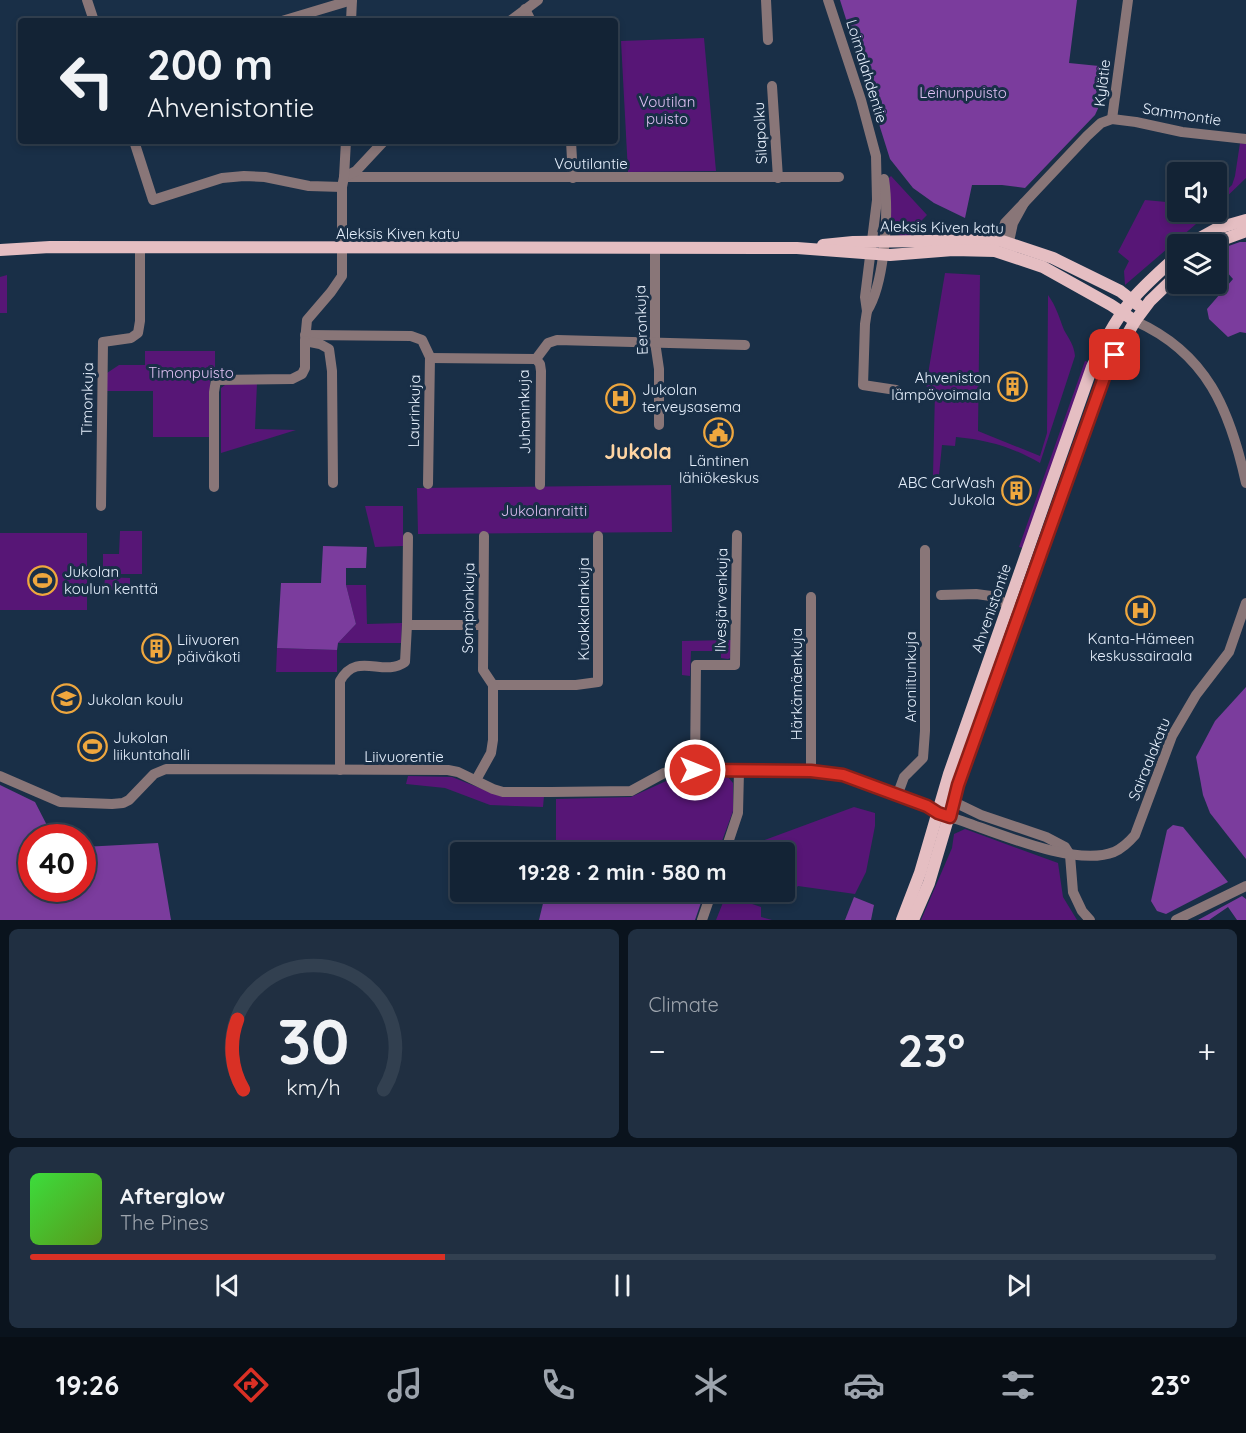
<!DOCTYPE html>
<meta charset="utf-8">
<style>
:root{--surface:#132335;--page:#202f41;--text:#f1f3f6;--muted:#9da4ad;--line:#324050;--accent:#d93025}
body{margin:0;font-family:Quicksand,sans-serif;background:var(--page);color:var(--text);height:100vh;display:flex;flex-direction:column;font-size:22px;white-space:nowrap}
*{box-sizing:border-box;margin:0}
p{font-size:20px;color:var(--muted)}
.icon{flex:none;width:33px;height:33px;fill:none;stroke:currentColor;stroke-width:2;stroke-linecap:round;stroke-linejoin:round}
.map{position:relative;height:920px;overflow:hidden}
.sheet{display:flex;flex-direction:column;gap:9px;padding:9px;background:#0a131d;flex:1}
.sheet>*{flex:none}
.top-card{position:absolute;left:18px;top:18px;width:600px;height:126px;border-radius:6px;box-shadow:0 3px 9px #0003,0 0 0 2px var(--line);background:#132335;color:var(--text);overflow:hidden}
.controls{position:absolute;left:1167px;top:162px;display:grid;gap:12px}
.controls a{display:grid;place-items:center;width:60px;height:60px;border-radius:6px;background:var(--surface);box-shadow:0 3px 9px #0003,0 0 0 2px var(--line);font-size:30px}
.speed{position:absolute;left:18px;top:824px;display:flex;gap:12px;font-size:30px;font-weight:700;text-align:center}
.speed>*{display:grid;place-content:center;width:78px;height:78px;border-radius:50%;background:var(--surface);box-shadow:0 3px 9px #0003,0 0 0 2px var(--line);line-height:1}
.speed .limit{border:9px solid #d22;background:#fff;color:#111}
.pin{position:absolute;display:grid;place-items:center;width:51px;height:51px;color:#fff;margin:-26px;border-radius:12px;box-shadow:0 3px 9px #0006}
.me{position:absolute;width:66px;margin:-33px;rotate:90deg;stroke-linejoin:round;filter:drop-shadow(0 0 4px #0008)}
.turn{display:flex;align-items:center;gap:21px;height:126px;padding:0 30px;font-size:27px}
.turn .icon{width:78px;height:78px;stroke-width:2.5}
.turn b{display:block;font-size:42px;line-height:51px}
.big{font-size:45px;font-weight:800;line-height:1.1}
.sheet .card{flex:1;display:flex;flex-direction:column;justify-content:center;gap:9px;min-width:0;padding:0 21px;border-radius:9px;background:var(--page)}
.sheet .dial{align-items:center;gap:0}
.dial svg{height:156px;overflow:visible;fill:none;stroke:var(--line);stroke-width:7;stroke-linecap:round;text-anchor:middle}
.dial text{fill:var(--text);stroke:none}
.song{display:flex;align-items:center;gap:18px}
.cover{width:72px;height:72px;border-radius:9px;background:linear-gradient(135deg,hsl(120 70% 55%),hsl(90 70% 35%))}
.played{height:6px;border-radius:3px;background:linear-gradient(90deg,var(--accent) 35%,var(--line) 35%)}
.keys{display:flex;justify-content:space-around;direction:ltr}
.heat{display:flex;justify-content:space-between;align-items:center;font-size:33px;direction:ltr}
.sheet .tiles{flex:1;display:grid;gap:9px;grid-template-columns:1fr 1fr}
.card:last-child{grid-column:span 2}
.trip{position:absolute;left:450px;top:842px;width:345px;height:60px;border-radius:6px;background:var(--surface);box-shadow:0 3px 9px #0003,0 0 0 2px var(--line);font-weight:800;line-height:60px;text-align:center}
.tabs{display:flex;height:96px;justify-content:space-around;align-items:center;background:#080e15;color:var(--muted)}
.tabs .icon{width:42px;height:42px}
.tabs .active{color:var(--accent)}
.tabs b{font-size:27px;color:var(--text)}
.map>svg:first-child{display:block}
.green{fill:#571676}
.forest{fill:#7b3c9d}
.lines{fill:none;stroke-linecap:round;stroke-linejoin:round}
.minor{stroke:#897678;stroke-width:10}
.major{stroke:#e5bec2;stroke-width:12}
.route-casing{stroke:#8d1f18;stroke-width:15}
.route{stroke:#d93025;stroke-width:10}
.labels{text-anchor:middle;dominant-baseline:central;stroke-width:6;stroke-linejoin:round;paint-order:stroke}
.street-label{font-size:15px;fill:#e6f0fd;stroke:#192f47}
.park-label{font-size:15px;fill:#dfc1f3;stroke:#192f47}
.poi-label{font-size:15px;fill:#e6f0fd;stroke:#192f47;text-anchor:start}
.district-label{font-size:21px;font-weight:bold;fill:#ffd5a3;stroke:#192f47}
</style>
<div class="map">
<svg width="1246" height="920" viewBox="0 0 1246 920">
<rect width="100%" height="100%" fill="#192f47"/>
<g class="green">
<path d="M704,38l12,133 -88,1 -7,-131z"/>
<path d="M1240,143l6,1v34l-29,28 -1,-6 16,-15 3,-9z"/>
<path d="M891,176l36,39 -7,7 2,11c-6,1 -13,3 -19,3 -19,-2 -14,-44 -14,-58z"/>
<path d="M1145,200l32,3 1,9h32l-85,73 -1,-14 5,-10 -11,-9z"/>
<path d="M945,273l35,2 -2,156 62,25 7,-23 1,-138c8,11 11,22 16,35 5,9 10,15 11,26l-35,107c-28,-16 -52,-23 -84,-26l-1,9 -13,-1 -3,30h-6l2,-83 -9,-6z"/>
<path d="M7,275v38h-7v-36z"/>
<path d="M145,351h70v23l-5,1v62h-57v-46h-46v-18l12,-8h26z"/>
<path d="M1085,361l4,1 -66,186 -4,-1z"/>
<path d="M257,383l-2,46 41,1 -75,23v-65l4,-3z"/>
<path d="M671,485l1,47 -254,2 -1,-46z"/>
<path d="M365,506h38v40l-28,1z"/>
<path d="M120,531h22v43h-39v-20h16z"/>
<rect x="0" y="533" width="87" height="77"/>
<path d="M105,577l25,1v12h-26z"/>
<path d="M346,585h20l1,39 35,-1 -1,20h-63l18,-19z"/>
<path d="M732,640l-2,18 -2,1 -7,-1v-7h-30l-1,25 -8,-1v-34z"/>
<path d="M277,648l60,2v22h-61z"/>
<path d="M408,776l44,1 48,19h44l-1,11 -53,-2 -45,-17 -39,-4z"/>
<path d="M727,776l6,7v28l-15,41h-58l-104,-7v-46l75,-2 44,-20z"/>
<path d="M854,807l21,6v13l-9,46 -11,22 -57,-8c-17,18 -30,11 -52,5h38v-39h-45l1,-3z"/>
<path d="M965,829l93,34 5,34 14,23h-156l31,-72 2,-14z"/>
<path d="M726,895l35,12v10l11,3h-56z"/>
</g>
<g class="forest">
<path d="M840,0h237l-8,63 40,4 -3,24 -11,24 -70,73 -23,-3h-30l-7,33 -31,-15 -21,-15 -23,-29z"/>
<path d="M1240,242h6v91l-6,-1 -12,5 -19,-18 -2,-10 26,-30 -7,-8 -9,-3v-18z"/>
<path d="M323,546l44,1 -1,21h-20v17l10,39 -18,19 -1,7 -60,-2 4,-65h40z"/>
<path d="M1246,687v172l-36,-46 -7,-18 -7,-38 19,-36z"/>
<path d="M0,785l35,17 18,35h-21v51h50l1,-41 75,-4 13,77h-171z"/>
<path d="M1173,825l10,2 45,55 -62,32 -9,-3 -6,-10 16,-71z"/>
<path d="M556,845l104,7h-105z"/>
<path d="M546,891h159l-10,29h-156z"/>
<path d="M1242,896l4,3v21h-9l-9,-13 -19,13h-11z"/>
<path d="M854,897l20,8 -3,15h-26z"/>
</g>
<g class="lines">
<g class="minor">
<path d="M87,0l7,21"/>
<path d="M766,0l2,40"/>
<path d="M828,0l33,100 15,56 1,44 -12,97 2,14 -2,13 -2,61 33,5"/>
<path d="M525,9l6,12"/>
<path d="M282,21l70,-21"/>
<path d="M351,21l1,-21"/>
<path d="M510,21l28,-21"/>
<path d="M772,86l6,92"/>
<path d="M1112,119l16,-119"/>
<path d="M134,141l19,59 69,-22 22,-2 21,1 44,9 33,1"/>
<path d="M571,141l2,37"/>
<path d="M344,177h495"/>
<path d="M344,177l12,-6 28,-30"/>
<path d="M1024,203l63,-67 14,-13 11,-4 24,3 46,10 64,7"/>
<path d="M997,247l8,-24 19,-20 -11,20 -6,28"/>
<path d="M655,249v93l4,27v56"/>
<path d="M867,311c18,-28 22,-99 17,-132"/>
<path d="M1135,321c72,32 95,89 111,162"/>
<path d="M305,335l106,1 11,4 8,17 -2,127"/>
<path d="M430,358l106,1"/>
<path d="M333,483l-1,-112 -3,-22 -9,-5 -15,-3 2,-21 24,-28 11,-16v-89l2,-10 2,-36"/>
<path d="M540,485l1,-114 -1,-7 -4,-5 12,-16 9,-3 188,5"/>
<path d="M214,487v-95l2,-12 76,-1 10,-5 3,-6v-27"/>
<path d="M101,506l2,-164 28,-4 7,-5 2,-12v-73"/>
<path d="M941,595l35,-1 15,2 24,13"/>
<path d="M407,625h76"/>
<path d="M493,685h83l22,-3v-146"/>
<path d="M340,770v-89c17,-31 43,-3 65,-19l2,-37 1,-88"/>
<path d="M695,770l1,-105h39l2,-130"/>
<path d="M811,771v-174"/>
<path d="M0,776l60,26 52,2 11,-1 6,-3 25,-26 12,-5 282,1 10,2 35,17 10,3h48l80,-1 33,-18 10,-2h137l32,4 84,31 11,7"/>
<path d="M476,780l15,-27 2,-13v-55l-10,-15 1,-134"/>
<path d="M897,796l7,-19 19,-19 2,-27v-181"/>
<path d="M954,802l27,13 65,22 19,10 5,8 3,37 9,19 8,9"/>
<path d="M950,817c42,13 123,51 164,35 9,-4 15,-10 21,-17l37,-99 24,-41 33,-43 17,-49"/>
<path d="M725,852l13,-39 1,-42"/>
<path d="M702,920l10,-29"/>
<path d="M1176,920l70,-34"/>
</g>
<g class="major">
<path d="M1189,244l29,-16 28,-8"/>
<path d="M1211,244l35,-13"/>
<path d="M823,245l30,-3 146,-2 54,18 67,33 18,14"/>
<path d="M0,250l50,-3 747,1 93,7 63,-5 42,1 48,16 68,38 24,16"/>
<path d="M902,920l18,-47 29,-99 143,-407c11,-23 22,-45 38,-65 14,-17 32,-32 48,-47"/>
<path d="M913,920l16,-37 29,-98 148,-413 29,-51 15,-20 28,-27"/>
</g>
</g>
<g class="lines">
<defs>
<path id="route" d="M695,770l116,1 32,4 84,31 11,7 12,4 8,-32 148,-413 9,-17"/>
</defs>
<use href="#route" class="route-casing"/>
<use href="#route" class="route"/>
</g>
<defs>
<symbol id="building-ring" viewBox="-11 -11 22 22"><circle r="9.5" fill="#192f47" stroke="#efa73e" stroke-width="1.5"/><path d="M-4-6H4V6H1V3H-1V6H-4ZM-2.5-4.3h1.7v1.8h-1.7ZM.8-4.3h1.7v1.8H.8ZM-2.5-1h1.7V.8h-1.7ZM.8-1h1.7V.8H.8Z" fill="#efa73e"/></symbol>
<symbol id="hospital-ring" viewBox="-11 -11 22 22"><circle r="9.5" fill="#192f47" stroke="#efa73e" stroke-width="1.5"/><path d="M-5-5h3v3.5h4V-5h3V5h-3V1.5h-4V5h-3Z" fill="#efa73e"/></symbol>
<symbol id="civic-ring" viewBox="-11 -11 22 22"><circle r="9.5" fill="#192f47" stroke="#efa73e" stroke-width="1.5"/><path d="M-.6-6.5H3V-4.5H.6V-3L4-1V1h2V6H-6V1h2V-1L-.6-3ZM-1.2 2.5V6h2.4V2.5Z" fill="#efa73e"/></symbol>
<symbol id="stadium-ring" viewBox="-11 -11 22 22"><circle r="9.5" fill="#192f47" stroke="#efa73e" stroke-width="1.5"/><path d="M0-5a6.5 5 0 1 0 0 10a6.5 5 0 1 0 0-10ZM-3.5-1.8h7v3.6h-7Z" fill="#efa73e"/></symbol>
<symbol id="school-ring" viewBox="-11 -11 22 22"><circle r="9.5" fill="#192f47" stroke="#efa73e" stroke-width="1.5"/><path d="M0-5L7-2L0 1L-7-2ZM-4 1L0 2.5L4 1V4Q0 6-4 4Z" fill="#efa73e"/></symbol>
</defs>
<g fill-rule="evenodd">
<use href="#building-ring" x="996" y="370" width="33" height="33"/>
<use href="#hospital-ring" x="604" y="382" width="33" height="33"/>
<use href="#civic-ring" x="702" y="416" width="33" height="33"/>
<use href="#building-ring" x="1000" y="474" width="33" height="33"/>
<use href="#stadium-ring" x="26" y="564" width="33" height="33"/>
<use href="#hospital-ring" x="1124" y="594" width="33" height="33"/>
<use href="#building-ring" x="140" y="632" width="33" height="33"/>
<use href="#school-ring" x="50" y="682" width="33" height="33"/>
<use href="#stadium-ring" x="76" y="730" width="33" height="33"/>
</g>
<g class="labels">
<g class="street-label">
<text transform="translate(867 71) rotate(73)">Loimalahdentie</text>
<text transform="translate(1102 83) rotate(-83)">Kylätie</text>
<text transform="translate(1182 114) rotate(9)">Sammontie</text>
<text transform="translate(760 133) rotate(-93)">Silapolku</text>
<text x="591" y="163">Voutilantie</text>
<text transform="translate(942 227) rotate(1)">Aleksis Kiven katu</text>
<text x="398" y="233">Aleksis Kiven katu</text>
<text transform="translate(641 320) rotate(-92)">Eeronkuja</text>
<text transform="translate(87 399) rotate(-89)">Timonkuja</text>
<text transform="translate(414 411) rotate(-89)">Laurinkuja</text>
<text transform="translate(524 412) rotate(-91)">Juhaninkuja</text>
<text transform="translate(721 600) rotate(-89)">Ilvesjärvenkuja</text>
<text transform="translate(468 608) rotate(-89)">Sompionkuja</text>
<text transform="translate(991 608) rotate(-71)">Ahvenistontie</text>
<text transform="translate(583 609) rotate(-90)">Kuokkalankuja</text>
<text transform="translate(910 677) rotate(-90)">Aroniitunkuja</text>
<text transform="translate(796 684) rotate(-90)">Härkämäenkuja</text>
<text x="404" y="756">Liivuorentie</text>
<text transform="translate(1149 759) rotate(-68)">Sairaalakatu</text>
</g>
<g class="park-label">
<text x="963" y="92">Leinunpuisto</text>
<text x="667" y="101">Voutilan<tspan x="667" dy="17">puisto</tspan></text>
<text x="191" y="372">Timonpuisto</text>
<text x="544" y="510">Jukolanraitti</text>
</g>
<g class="poi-label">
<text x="991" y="377" text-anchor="end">Ahveniston<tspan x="991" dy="17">lämpövoimala</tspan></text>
<text x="642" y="389">Jukolan<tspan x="642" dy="17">terveysasema</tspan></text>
<text x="719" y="460" text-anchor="middle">Läntinen<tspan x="719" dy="17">lähiökeskus</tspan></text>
<text x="995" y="482" text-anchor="end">ABC CarWash<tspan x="995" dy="17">Jukola</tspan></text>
<text x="64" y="571">Jukolan<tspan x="64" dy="17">koulun kenttä</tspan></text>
<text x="1141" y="638" text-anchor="middle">Kanta-Hämeen<tspan x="1141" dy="17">keskussairaala</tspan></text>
<text x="177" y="639">Liivuoren<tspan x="177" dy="17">päiväkoti</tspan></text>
<text x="87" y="699">Jukolan koulu</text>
<text x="113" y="737">Jukolan<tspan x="113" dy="17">liikuntahalli</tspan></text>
</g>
<g class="district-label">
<text x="638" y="451">Jukola</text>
</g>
</g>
</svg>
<div class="controls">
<a><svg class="icon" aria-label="sound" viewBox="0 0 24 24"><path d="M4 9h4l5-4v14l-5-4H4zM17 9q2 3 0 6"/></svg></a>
<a><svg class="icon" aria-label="layers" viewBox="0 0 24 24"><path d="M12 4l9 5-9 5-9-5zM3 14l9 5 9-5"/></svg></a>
</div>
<div class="speed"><div class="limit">40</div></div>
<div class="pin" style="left:1115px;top:355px;background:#d93025"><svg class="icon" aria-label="arrive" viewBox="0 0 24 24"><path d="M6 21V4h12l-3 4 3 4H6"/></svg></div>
<svg class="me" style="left:695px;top:770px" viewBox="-20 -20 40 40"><circle r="17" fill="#d93025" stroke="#fff" stroke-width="3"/><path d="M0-11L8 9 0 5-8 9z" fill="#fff"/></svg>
<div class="trip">19:28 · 2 min · 580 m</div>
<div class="top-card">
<div class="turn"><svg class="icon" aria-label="left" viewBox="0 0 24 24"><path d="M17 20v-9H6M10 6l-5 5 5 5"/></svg><div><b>200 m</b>Ahvenistontie</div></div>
</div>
</div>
<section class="sheet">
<div class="tiles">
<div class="card dial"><svg viewBox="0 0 100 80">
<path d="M14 69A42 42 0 1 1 86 69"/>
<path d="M14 69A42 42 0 0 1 11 33" stroke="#d93025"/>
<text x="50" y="56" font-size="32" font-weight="700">30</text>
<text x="50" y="72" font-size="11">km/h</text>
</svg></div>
<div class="card"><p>Climate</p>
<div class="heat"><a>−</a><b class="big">23°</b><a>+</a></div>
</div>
<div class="card">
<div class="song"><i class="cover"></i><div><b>Afterglow</b><p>The Pines</p></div></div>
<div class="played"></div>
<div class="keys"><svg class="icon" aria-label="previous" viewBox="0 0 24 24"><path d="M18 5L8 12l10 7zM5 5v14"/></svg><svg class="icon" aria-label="pause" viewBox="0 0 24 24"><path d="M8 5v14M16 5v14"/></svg><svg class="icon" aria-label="next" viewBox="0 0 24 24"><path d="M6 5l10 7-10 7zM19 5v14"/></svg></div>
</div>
</div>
</section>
<nav class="tabs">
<b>19:26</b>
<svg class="icon active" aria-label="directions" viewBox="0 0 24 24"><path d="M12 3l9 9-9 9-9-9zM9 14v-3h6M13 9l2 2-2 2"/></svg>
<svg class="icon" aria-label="music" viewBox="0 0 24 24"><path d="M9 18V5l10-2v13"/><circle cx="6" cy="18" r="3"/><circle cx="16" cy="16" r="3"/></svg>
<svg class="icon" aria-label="phone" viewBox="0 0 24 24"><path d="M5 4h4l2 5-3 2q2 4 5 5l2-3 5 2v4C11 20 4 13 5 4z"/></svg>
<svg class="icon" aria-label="climate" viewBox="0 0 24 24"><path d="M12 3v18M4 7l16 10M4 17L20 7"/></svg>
<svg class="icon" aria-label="car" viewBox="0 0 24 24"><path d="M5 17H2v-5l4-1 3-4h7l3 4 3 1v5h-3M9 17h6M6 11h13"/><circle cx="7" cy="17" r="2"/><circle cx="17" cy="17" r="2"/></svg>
<svg class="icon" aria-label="filters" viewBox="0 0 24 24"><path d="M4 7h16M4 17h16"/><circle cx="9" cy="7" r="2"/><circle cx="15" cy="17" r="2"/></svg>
<b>23°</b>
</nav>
